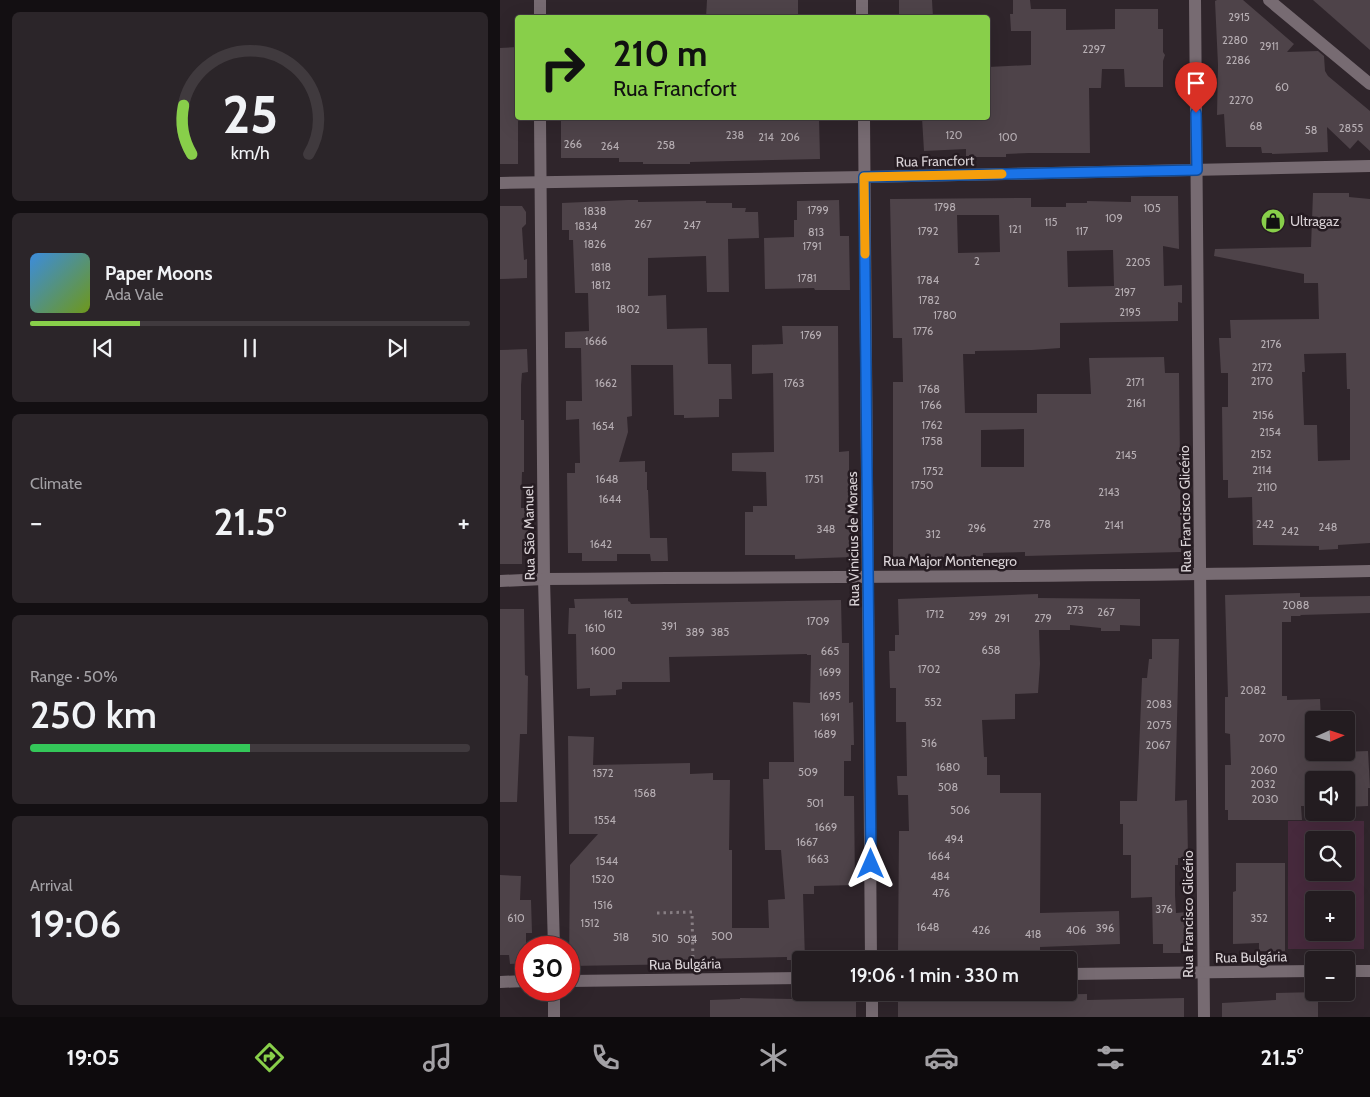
<!DOCTYPE html>
<meta charset="utf-8">
<style>
:root{--surface:#231c20;--page:#2b2529;--text:#f1f3f6;--muted:#a3a1a5;--line:#403a3e;--accent:#88cf4a}
body{margin:0;font-family:Cabin,sans-serif;background:var(--page);color:var(--text);height:100vh;display:flex;flex-direction:column;font-size:19px;white-space:nowrap}
*{box-sizing:border-box;margin:0}
p{font-size:16px;color:var(--muted)}
.icon{flex:none;width:28px;height:28px;fill:none;stroke:currentColor;stroke-width:2;stroke-linecap:round;stroke-linejoin:round}
.map{position:relative;flex:1;overflow:hidden}
.details{display:flex;flex-direction:column;gap:12px;padding:12px;background:#130f12;width:500px}
.details>*{flex:none}
.hud{position:absolute;left:15px;top:15px;width:475px;height:105px;border-radius:5px;box-shadow:0 5px 20px #0002,0 0 0 1px var(--line);background:#88cf4a;color:#111;overflow:hidden}
.needle{width:32px;rotate:87deg}
.controls{position:absolute;left:805px;top:711px;display:grid;gap:10px}
.controls a{display:grid;place-items:center;width:50px;height:50px;border-radius:5px;background:var(--surface);box-shadow:0 5px 20px #0002,0 0 0 1px var(--line);font-size:25px}
.speed{position:absolute;left:15px;top:936px;display:flex;gap:10px;font-size:25px;font-weight:700;text-align:center}
.speed>*{display:grid;place-content:center;width:65px;height:65px;border-radius:50%;background:var(--surface);box-shadow:0 5px 20px #0002,0 0 0 1px var(--line);line-height:1}
.speed .limit{border:8px solid #d22;background:#fff;color:#111}
.pin{position:absolute;display:grid;place-items:center;width:42px;height:42px;color:#fff;margin:-51px -21px;border-radius:50% 50% 50% 0;rotate:-45deg;box-shadow:0 0 5px #0007}
.pin .icon{rotate:45deg}
.me{position:absolute;width:55px;margin:-28px;rotate:0deg;stroke-linejoin:round;filter:drop-shadow(0 0 4px #0008)}
.turn{display:flex;align-items:center;gap:18px;height:105px;padding:0 15px;font-size:22px}
.turn .icon{width:65px;height:65px;stroke-width:2.5}
.turn b{display:block;font-size:35px;line-height:42px}
.big{font-size:38px;font-weight:600;line-height:1.1}
.details .tile{flex:1;display:flex;flex-direction:column;justify-content:center;gap:8px;min-width:0;padding:0 18px;border-radius:8px;background:var(--page)}
.details .dial{align-items:center;gap:0}
.dial svg{height:130px;overflow:visible;fill:none;stroke:var(--line);stroke-width:7;stroke-linecap:round;text-anchor:middle}
.dial text{fill:var(--text);stroke:none}
.song{display:flex;align-items:center;gap:15px}
.cover{width:60px;height:60px;border-radius:8px;background:linear-gradient(135deg,hsl(210 70% 55%),hsl(80 70% 35%))}
.played{height:5px;border-radius:2px;background:linear-gradient(90deg,var(--accent) 25%,var(--line) 25%)}
.keys{display:flex;justify-content:space-around;direction:ltr}
.heat{display:flex;justify-content:space-between;align-items:center;font-size:28px;direction:ltr}
.charge{height:8px;border-radius:4px;background:linear-gradient(90deg,#34c759 50%,var(--line) 0)}
.trip{position:absolute;left:292px;top:951px;width:285px;height:50px;border-radius:5px;background:var(--surface);box-shadow:0 5px 20px #0002,0 0 0 1px var(--line);font-weight:600;line-height:50px;text-align:center}
.tab-bar{display:flex;height:80px;justify-content:space-around;align-items:center;background:#0e0b0d;color:var(--muted)}
.tab-bar .icon{width:35px;height:35px}
.tab-bar .current{color:var(--accent)}
.tab-bar b{font-size:22px;color:var(--text)}
main{display:flex;flex:1;min-height:0}
.map>svg:first-child{display:block}
.green{fill:#472a3d;fill-rule:evenodd}
.building{fill:#4e4349;fill-rule:evenodd}
.lines{fill:none;stroke-linecap:round;stroke-linejoin:round}
.path{stroke:#877e83;stroke-width:3;stroke-dasharray:2.5 4;stroke-linecap:butt}
.minor{stroke:#776b72;stroke-width:12}
.secondary{stroke:#776b72;stroke-width:12}
.route-casing{stroke:#114b97;stroke-width:12}
.route{stroke:#1a73e8;stroke-width:9}
.slow{stroke:#f59e0b;stroke-width:9}
.labels{text-anchor:middle;dominant-baseline:central;stroke-width:5;stroke-linejoin:round;paint-order:stroke}
.number-label{font-size:11px;fill:#b6aeb3}
.street-label{font-size:14px;fill:#d9d2d6;stroke:#251b21}
.poi-label{font-size:14px;fill:#d9d2d6;stroke:#251b21;text-anchor:start}
</style>
<main>
<section class="details">
<div class="tile dial"><svg viewBox="0 0 100 80">
<path d="M14 69A42 42 0 1 1 86 69"/>
<path d="M14 69A42 42 0 0 1 9 39" stroke="#88cf4a"/>
<text x="50" y="56" font-size="32" font-weight="700">25</text>
<text x="50" y="72" font-size="11">km/h</text>
</svg></div>
<div class="tile">
<div class="song"><i class="cover"></i><div><b>Paper Moons</b><p>Ada Vale</p></div></div>
<div class="played"></div>
<div class="keys"><svg class="icon" aria-label="previous" viewBox="0 0 24 24"><path d="M18 5L8 12l10 7zM5 5v14"/></svg><svg class="icon" aria-label="pause" viewBox="0 0 24 24"><path d="M8 5v14M16 5v14"/></svg><svg class="icon" aria-label="next" viewBox="0 0 24 24"><path d="M6 5l10 7-10 7zM19 5v14"/></svg></div>
</div>
<div class="tile"><p>Climate</p>
<div class="heat"><a>−</a><b class="big">21.5°</b><a>+</a></div>
</div>
<div class="tile"><p>Range · 50%</p><b class="big">250 km</b><div class="charge"></div></div>
<div class="tile"><p>Arrival</p><b class="big">19:06</b></div>
</section>
<div class="map">
<svg width="870" height="1017" viewBox="0 0 870 1017">
<rect width="100%" height="100%" fill="#2f252b"/>
<path class="green" d="M788,821h76v128h-76zM814,840h32v32h-32zM814,900h32v32h-32z"/>
<g class="building">
<path d="M207,0h91v18h-92z"/>
<path d="M399,0h33l1,18h-34z"/>
<path d="M513,0h17l1,9h35v21l49,-1v-20h43v20h5v23l2,3 -2,6v26h-38l-1,-18h-22l-1,19h-12l1,65h-61l-23,1v3h-40v-8l-42,2 -2,-33h66v-51l43,-2v-34h-20l-1,-17h3z"/>
<path d="M717,0h26l51,44 -7,8 31,-1 6,5 1,15 3,5 42,35v40l-12,-11 -8,9 -23,-22 1,25 -56,2v-1h-10l-1,-6h-35l-2,-33 -7,1 1,-50 -3,-64z"/>
<path d="M813,0h57v50z"/>
<path d="M18,47v117h-18v-116z"/>
<path d="M61,118h258l1,41 -130,3v2h-47v-2h-24v-4h-58z"/>
<path d="M813,193h36v4l21,2v344l-32,2v4l-19,1v-4l-66,-1 -1,-48 -24,1v-18h-5l-1,-73h6v-34h-7l-2,-35h12l-1,-18 89,-1 -1,-36h-14v-9l-90,-18 1,-7 96,-2zM846,353l1,36h3v71l-32,1 -1,-36h-13l-2,-53h3l-1,-18z"/>
<path d="M631,196h47l1,53 -16,-3 1,40 18,-1v18l-4,-1v19l-118,2v25l-28,2 -57,1v3h-12l2,59h72v-19h54l-2,-36 75,-1 1,16h14l2,179 -156,4v-4l-42,1v3l-90,3v-177h10l-1,-44h-9l-3,-139 141,-1v9h35v-4h21v-2l44,1zM457,215h42l1,37 -42,1zM613,250l1,36 -46,1 -1,-36zM524,429v38h-43v-37z"/>
<path d="M128,200h10v2l68,-1v2h26v5h14l-1,4h13l1,26 -31,1 1,53h-22l-1,-36 -58,2v38l18,-1 1,34 40,-1 1,36h23l1,35h-13v18l-35,1v-3h-10l-1,-50h-42l1,51 -5,1 1,15 -9,30 26,-1v11h2v18h1l2,48h17l1,23h-17l-1,-7h-33v7h-35v-8h-14l-1,-80h8v-10h5l-1,-44 -13,1v-19h16l-1,-53h-16v-16l24,-1 -1,-38h-13l-2,-53h-4v-10h-7v-27z"/>
<path d="M339,200l1,36h9l1,54h-35l-1,-2 -49,1 -1,-51 30,-1v-17h3v-19z"/>
<path d="M0,206h22l4,6v12l-4,4 2,32 3,-1v19l-27,1z"/>
<path d="M282,326h56l1,126 10,-1v53h3l1,53 -58,2v-4h-50v-43h8v-6h14l-1,-34 -34,-1v-18l42,-1 -1,-79 -21,1v-29l31,-1z"/>
<path d="M27,349l1,23 -6,1 -1,12v35h3v52h-2l-1,36h7v31l-6,1v24h-22v-214z"/>
<path d="M800,593v4l70,-1v17l-70,2 1,1h-10v6h-9v74h5v4l33,-1 1,20h-7v34l54,-2 2,37h-2v18l-22,1v-27h-42v26h-3l1,14h-74v-10h-3v-45h6l-1,-31 -5,-1v-36h3l-3,-102z"/>
<path d="M538,594v4l102,1v27l-20,-1v6h-19v-3l-31,-3v5h-31l1,34 -2,29 -23,1v25l-33,1 2,37h3v18h13v18h41l-1,120 79,-2 1,33 -80,3v7h-14v4l-18,-1v-2l-110,1 1,-125h10l-1,-36h-10l-1,-19h10l-1,-54h-10v-34h-6l-1,-37h6v-16h4l-1,-36z"/>
<path d="M128,598v3l2,1 1,2 210,-4 1,43h7v60l4,-1 1,43h-3v16h-7v35h10l1,89 -41,1v8h-11l2,66h-18v-3l-96,2v5l-122,2 1,-101 28,-31h-29l-1,-98 26,1 -1,28 97,-2v11l23,-1v7h17l-1,70h3v78h37l-1,-28 17,-1 -4,-49h-16l-2,-71h6v-17h25l-1,-60 17,1 1,-48h-4v-1l-138,3 1,25h-48v7l-6,1v5l-26,1v-8l-13,1 -1,-55h-8l1,-26h6l-1,-9z"/>
<path d="M0,609h24l1,66 3,1 -1,58h-7l-3,68h-17z"/>
<path d="M652,639h27l-4,162 12,-1 1,58h-10v7h-3v30l1,18 11,-1 1,41h-25v-9h-10l-1,-47 -21,1v-43h-8v-31h-3v-23h17l5,-123h5l2,-19h3z"/>
<path d="M736,863h49v88h-26v-8l-26,1v-52l3,-1z"/>
<path d="M0,875l21,1 -1,24h11l1,33h-6v30l-16,1 -1,-9h-9z"/>
<path d="M818,992v25h-96v-14l54,-3v-7z"/>
<path d="M587,994v6l97,-2v19h-286v-20l132,2v-4z"/>
<path d="M240,998l116,2v17h-146v-17l30,-1z"/>
</g>
<g class="lines">
<path class="path" d="M157,913l35,-1 1,52"/>
<g class="minor">
<path d="M40,0v18"/>
<path d="M362,0v18"/>
<path d="M695,0l9,1017"/>
<path d="M40,118l4,461 10,369"/>
<path d="M364,118l7,842"/>
<path d="M0,183l364,-6 506,-11"/>
<path d="M0,581l44,-2c275,-3 551,-1 826,-8"/>
<path d="M846,971h24"/>
<path d="M569,974l245,-3"/>
<path d="M69,981l232,-3"/>
<path d="M0,982l26,-1"/>
<path d="M372,992v25"/>
<path d="M54,1017v-27"/>
</g>
<path class="secondary" d="M769,0l101,84"/>
</g>
<g class="lines">
<defs>
<path id="route" d="M371,864l-7,-687 333,-7 -1,-57"/>
</defs>
<use href="#route" class="route-casing"/>
<use href="#route" class="route"/>
<path class="slow" d="M365,254l-1,-77 138,-3"/>
</g>
<defs>
<symbol id="shop-disc" viewBox="-11 -11 22 22"><circle r="9.5" fill="#88cf4a" stroke="#251b21"/><path d="M-5-2.5h2.3a2.7 3.5 0 0 1 5.4 0H5L5.5 6h-11ZM-1.5-2.5h3a1.5 2.3 0 0 0-3 0Z" fill="#111"/></symbol>
</defs>
<g fill-rule="evenodd">
<use href="#shop-disc" x="759" y="207" width="28" height="28"/>
</g>
<g class="labels">
<g class="number-label">
<text x="739" y="17">2915</text>
<text x="735" y="40">2280</text>
<text x="769" y="46">2911</text>
<text x="594" y="49">2297</text>
<text x="738" y="60">2286</text>
<text x="782" y="87">60</text>
<text x="741" y="100">2270</text>
<text x="756" y="126">68</text>
<text x="851" y="128">2855</text>
<text x="811" y="130">58</text>
<text x="235" y="135">238</text>
<text x="454" y="135">120</text>
<text x="266" y="137">214</text>
<text x="290" y="137">206</text>
<text x="508" y="137">100</text>
<text x="73" y="144">266</text>
<text x="166" y="145">258</text>
<text x="110" y="146">264</text>
<text x="445" y="207">1798</text>
<text x="652" y="208">105</text>
<text x="318" y="210">1799</text>
<text x="95" y="211">1838</text>
<text x="614" y="218">109</text>
<text x="551" y="222">115</text>
<text x="143" y="224">267</text>
<text x="192" y="225">247</text>
<text x="86" y="226">1834</text>
<text x="515" y="229">121</text>
<text x="428" y="231">1792</text>
<text x="582" y="231">117</text>
<text x="316" y="232">813</text>
<text x="95" y="244">1826</text>
<text x="312" y="246">1791</text>
<text x="477" y="261">2</text>
<text x="638" y="262">2205</text>
<text x="101" y="267">1818</text>
<text x="307" y="278">1781</text>
<text x="428" y="280">1784</text>
<text x="101" y="285">1812</text>
<text x="625" y="292">2197</text>
<text x="429" y="300">1782</text>
<text x="128" y="309">1802</text>
<text x="630" y="312">2195</text>
<text x="445" y="315">1780</text>
<text x="423" y="331">1776</text>
<text x="311" y="335">1769</text>
<text x="96" y="341">1666</text>
<text x="771" y="344">2176</text>
<text x="762" y="367">2172</text>
<text x="762" y="381">2170</text>
<text x="635" y="382">2171</text>
<text x="106" y="383">1662</text>
<text x="294" y="383">1763</text>
<text x="429" y="389">1768</text>
<text x="636" y="403">2161</text>
<text x="431" y="405">1766</text>
<text x="763" y="415">2156</text>
<text x="432" y="425">1762</text>
<text x="103" y="426">1654</text>
<text x="770" y="432">2154</text>
<text x="432" y="441">1758</text>
<text x="761" y="454">2152</text>
<text x="626" y="455">2145</text>
<text x="762" y="470">2114</text>
<text x="433" y="471">1752</text>
<text x="107" y="479">1648</text>
<text x="314" y="479">1751</text>
<text x="422" y="485">1750</text>
<text x="767" y="487">2110</text>
<text x="609" y="492">2143</text>
<text x="110" y="499">1644</text>
<text x="542" y="524">278</text>
<text x="765" y="524">242</text>
<text x="614" y="525">2141</text>
<text x="828" y="527">248</text>
<text x="477" y="528">296</text>
<text x="326" y="529">348</text>
<text x="790" y="531">242</text>
<text x="433" y="534">312</text>
<text x="101" y="544">1642</text>
<text x="796" y="605">2088</text>
<text x="575" y="610">273</text>
<text x="606" y="612">267</text>
<text x="113" y="614">1612</text>
<text x="435" y="614">1712</text>
<text x="478" y="616">299</text>
<text x="502" y="618">291</text>
<text x="543" y="618">279</text>
<text x="318" y="621">1709</text>
<text x="169" y="626">391</text>
<text x="95" y="628">1610</text>
<text x="195" y="632">389</text>
<text x="220" y="632">385</text>
<text x="491" y="650">658</text>
<text x="103" y="651">1600</text>
<text x="330" y="651">665</text>
<text x="429" y="669">1702</text>
<text x="330" y="672">1699</text>
<text x="753" y="690">2082</text>
<text x="330" y="696">1695</text>
<text x="433" y="702">552</text>
<text x="659" y="704">2083</text>
<text x="330" y="717">1691</text>
<text x="659" y="725">2075</text>
<text x="325" y="734">1689</text>
<text x="772" y="738">2070</text>
<text x="429" y="743">516</text>
<text x="658" y="745">2067</text>
<text x="448" y="767">1680</text>
<text x="764" y="770">2060</text>
<text x="308" y="772">509</text>
<text x="103" y="773">1572</text>
<text x="763" y="784">2032</text>
<text x="448" y="787">508</text>
<text x="145" y="793">1568</text>
<text x="765" y="799">2030</text>
<text x="315" y="803">501</text>
<text x="460" y="810">506</text>
<text x="105" y="820">1554</text>
<text x="326" y="827">1669</text>
<text x="454" y="839">494</text>
<text x="307" y="842">1667</text>
<text x="439" y="856">1664</text>
<text x="318" y="859">1663</text>
<text x="107" y="861">1544</text>
<text x="440" y="876">484</text>
<text x="103" y="879">1520</text>
<text x="441" y="893">476</text>
<text x="103" y="905">1516</text>
<text x="664" y="909">376</text>
<text x="16" y="918">610</text>
<text x="759" y="918">352</text>
<text x="90" y="923">1512</text>
<text x="428" y="927">1648</text>
<text x="605" y="928">396</text>
<text x="481" y="930">426</text>
<text x="576" y="930">406</text>
<text x="533" y="934">418</text>
<text x="222" y="936">500</text>
<text x="121" y="937">518</text>
<text x="160" y="938">510</text>
<text x="187" y="939">504</text>
</g>
<g class="street-label">
<text transform="translate(435 161) rotate(-1)">Rua Francfort</text>
<text transform="translate(685 509) rotate(-91)">Rua Francisco Glicério</text>
<text transform="translate(29 533) rotate(-91)">Rua São Manuel</text>
<text transform="translate(353 539) rotate(-91)">Rua Vinicius de Moraes</text>
<text x="450" y="561">Rua Major Montenegro</text>
<text transform="translate(688 914) rotate(-90)">Rua Francisco Glicério</text>
<text transform="translate(751 957) rotate(-1)">Rua Bulgária</text>
<text transform="translate(185 964) rotate(-1)">Rua Bulgária</text>
</g>
<g class="poi-label">
<text x="790" y="221">Ultragaz</text>
</g>
</g>
</svg>
<div class="controls">
<a><svg class="needle" viewBox="-14 -14 28 28"><path d="M0-13l5 13h-10z" fill="#e53935"/><path d="M0 13l5-13h-10z" fill="#a3a1a5"/></svg></a>
<a><svg class="icon" aria-label="sound" viewBox="0 0 24 24"><path d="M4 9h4l5-4v14l-5-4H4zM17 9q2 3 0 6"/></svg></a>
<a><svg class="icon" aria-label="search" viewBox="0 0 24 24"><circle cx="10" cy="10" r="6"/><path d="M15 15l6 6"/></svg></a>
<a>+</a>
<a>−</a>
</div>
<div class="speed"><div class="limit">30</div></div>
<div class="pin" style="left:696px;top:113px;background:#d93025"><svg class="icon" aria-label="arrive" viewBox="0 0 24 24"><path d="M6 21V4h12l-3 4 3 4H6"/></svg></div>
<svg class="me" style="left:371px;top:864px" viewBox="-20 -20 40 40"><path d="M0-17L14 15 0 8-14 15z" fill="#1a73e8" stroke="#fff" stroke-width="4"/></svg>
<div class="trip">19:06 · 1 min · 330 m</div>
<div class="hud">
<div class="turn"><svg class="icon" aria-label="right" viewBox="0 0 24 24"><path d="M7 20v-9h11M14 6l5 5-5 5"/></svg><div><b>210 m</b>Rua Francfort</div></div>
</div>
</div>
</main>
<nav class="tab-bar">
<b>19:05</b>
<svg class="icon current" aria-label="directions" viewBox="0 0 24 24"><path d="M12 3l9 9-9 9-9-9zM9 14v-3h6M13 9l2 2-2 2"/></svg>
<svg class="icon" aria-label="music" viewBox="0 0 24 24"><path d="M9 18V5l10-2v13"/><circle cx="6" cy="18" r="3"/><circle cx="16" cy="16" r="3"/></svg>
<svg class="icon" aria-label="phone" viewBox="0 0 24 24"><path d="M5 4h4l2 5-3 2q2 4 5 5l2-3 5 2v4C11 20 4 13 5 4z"/></svg>
<svg class="icon" aria-label="climate" viewBox="0 0 24 24"><path d="M12 3v18M4 7l16 10M4 17L20 7"/></svg>
<svg class="icon" aria-label="car" viewBox="0 0 24 24"><path d="M5 17H2v-5l4-1 3-4h7l3 4 3 1v5h-3M9 17h6M6 11h13"/><circle cx="7" cy="17" r="2"/><circle cx="17" cy="17" r="2"/></svg>
<svg class="icon" aria-label="filters" viewBox="0 0 24 24"><path d="M4 7h16M4 17h16"/><circle cx="9" cy="7" r="2"/><circle cx="15" cy="17" r="2"/></svg>
<b>21.5°</b>
</nav>
